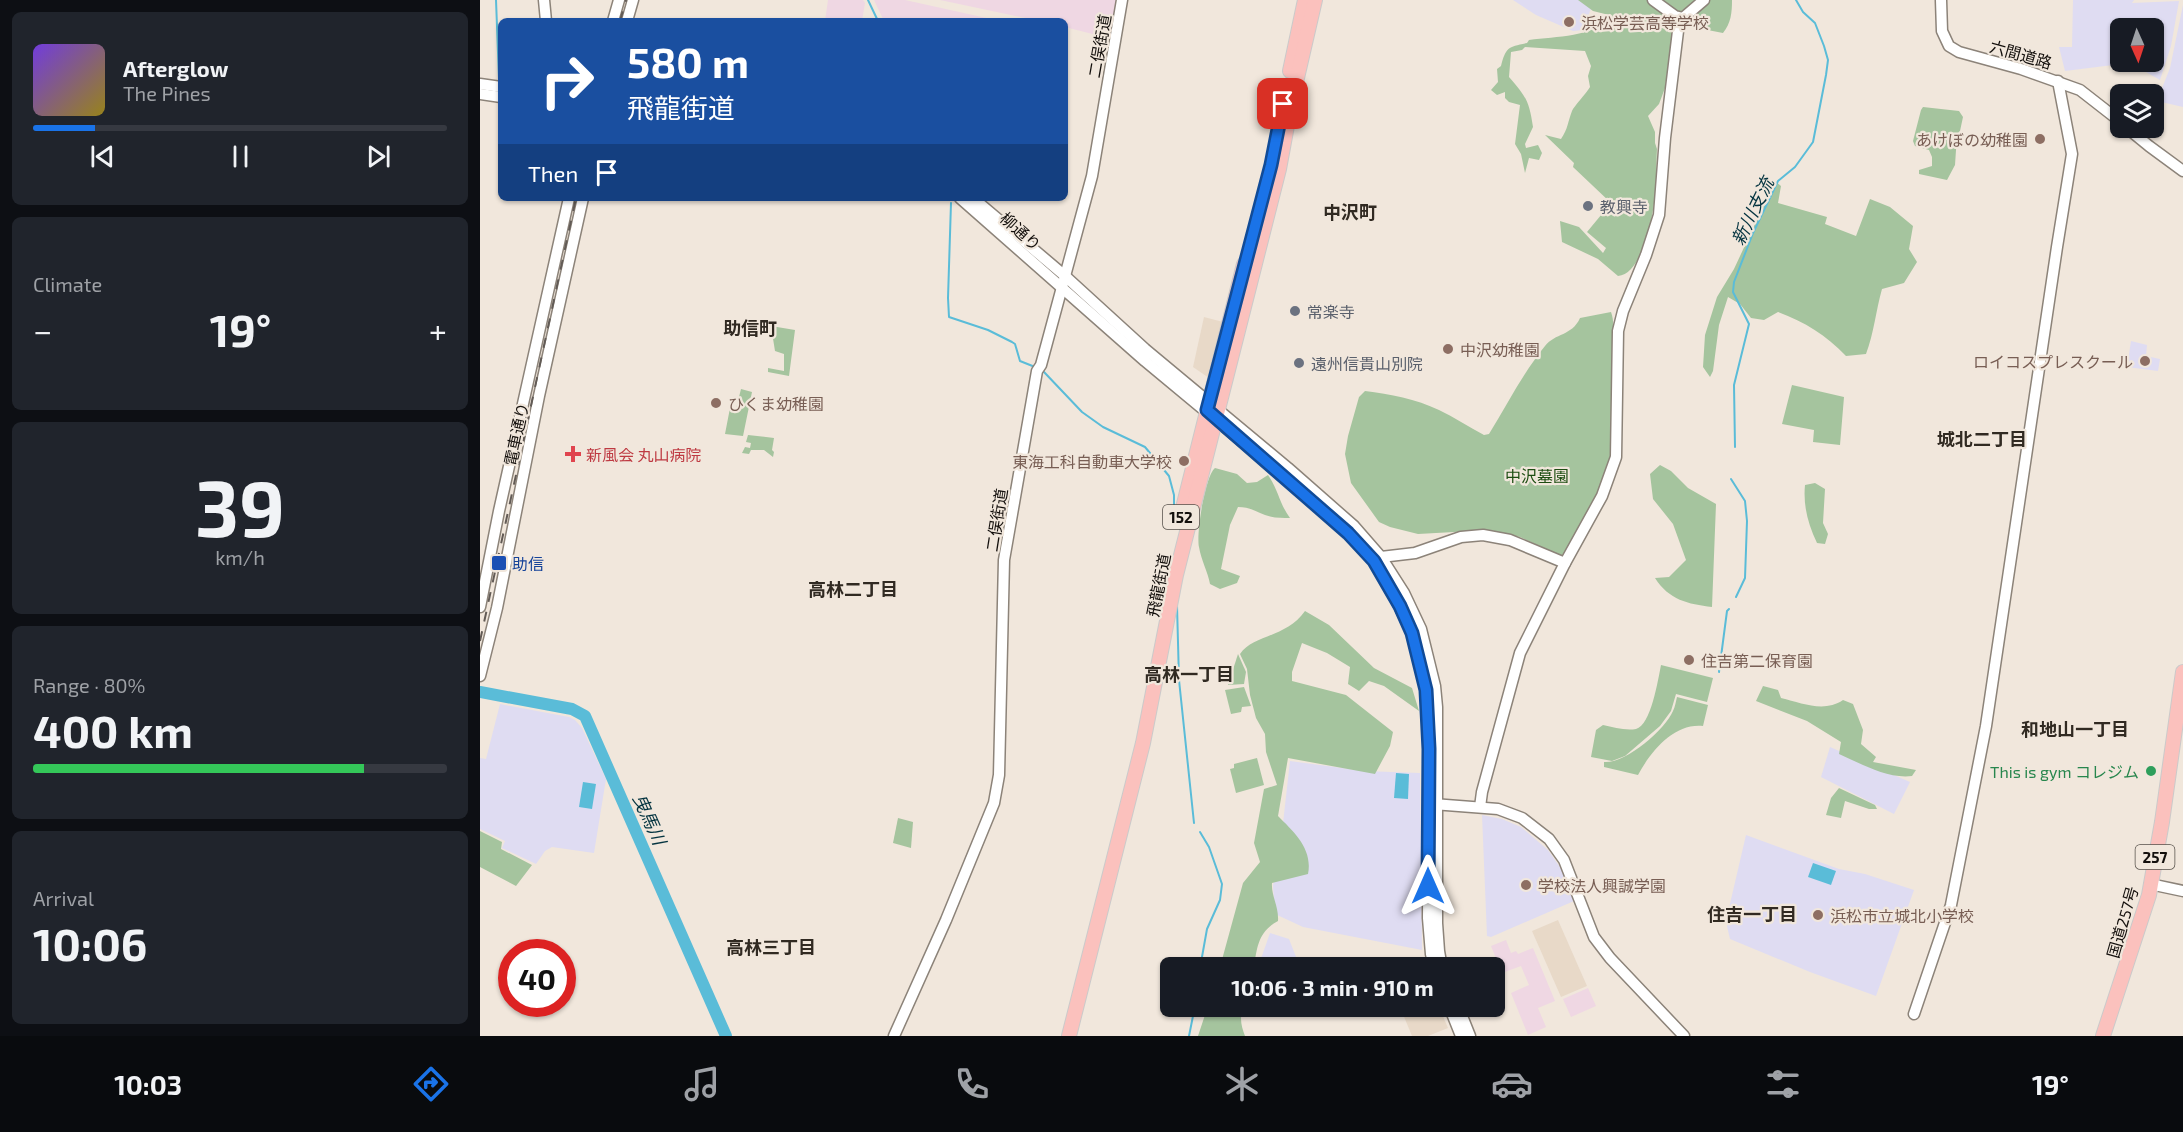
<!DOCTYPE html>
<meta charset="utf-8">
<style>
:root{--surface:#171b24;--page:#20242c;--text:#f1f3f6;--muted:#9ea1a6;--line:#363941;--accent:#1a73e8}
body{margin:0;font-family:"Exo 2","Noto Sans JP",sans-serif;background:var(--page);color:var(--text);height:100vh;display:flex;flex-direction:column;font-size:22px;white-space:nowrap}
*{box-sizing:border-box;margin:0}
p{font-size:20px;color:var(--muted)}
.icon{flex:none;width:33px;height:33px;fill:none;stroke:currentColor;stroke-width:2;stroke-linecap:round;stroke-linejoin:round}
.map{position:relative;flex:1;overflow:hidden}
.side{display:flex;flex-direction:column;gap:12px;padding:12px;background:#0d0f14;width:480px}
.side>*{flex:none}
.guide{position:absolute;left:18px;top:18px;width:570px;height:183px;border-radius:9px;box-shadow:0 2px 4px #0004;background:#1a4fa0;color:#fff;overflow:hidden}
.needle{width:39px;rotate:177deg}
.controls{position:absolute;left:1630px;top:18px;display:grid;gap:12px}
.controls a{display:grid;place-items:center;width:54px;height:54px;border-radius:9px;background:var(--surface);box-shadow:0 2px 4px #0004;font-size:30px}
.speed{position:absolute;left:18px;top:939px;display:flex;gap:12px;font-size:30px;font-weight:700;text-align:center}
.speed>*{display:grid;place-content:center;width:78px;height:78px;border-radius:50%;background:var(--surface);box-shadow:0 2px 4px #0004;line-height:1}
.speed .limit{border:9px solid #d22;background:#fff;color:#111}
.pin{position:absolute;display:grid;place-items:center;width:51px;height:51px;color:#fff;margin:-26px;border-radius:12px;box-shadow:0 3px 9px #0006}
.me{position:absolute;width:66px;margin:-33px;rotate:0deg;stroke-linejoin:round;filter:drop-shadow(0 0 4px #0008)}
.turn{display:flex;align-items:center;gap:21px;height:126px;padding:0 30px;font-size:27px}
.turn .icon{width:78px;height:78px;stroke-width:2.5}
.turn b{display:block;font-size:42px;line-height:51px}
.then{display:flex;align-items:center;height:57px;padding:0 30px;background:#0003;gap:12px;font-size:22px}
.big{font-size:45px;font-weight:700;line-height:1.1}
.side .tile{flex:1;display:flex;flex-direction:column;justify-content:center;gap:9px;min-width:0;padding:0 21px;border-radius:9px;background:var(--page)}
.side .dial{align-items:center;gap:0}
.dial b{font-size:78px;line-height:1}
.song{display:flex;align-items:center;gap:18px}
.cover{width:72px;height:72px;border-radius:9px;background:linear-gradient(135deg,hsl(260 70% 55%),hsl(50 70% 35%))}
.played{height:6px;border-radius:3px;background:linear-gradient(90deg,var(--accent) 15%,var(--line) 15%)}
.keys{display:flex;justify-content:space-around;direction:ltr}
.heat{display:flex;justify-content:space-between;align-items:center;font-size:33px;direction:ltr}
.charge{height:9px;border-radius:4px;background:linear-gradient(90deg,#34c759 80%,var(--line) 0)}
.trip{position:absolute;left:680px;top:957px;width:345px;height:60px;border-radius:9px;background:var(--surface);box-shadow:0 2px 4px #0004;font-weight:700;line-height:60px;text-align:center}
.tabs{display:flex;height:96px;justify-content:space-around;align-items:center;background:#090b0e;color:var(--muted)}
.tabs .icon{width:42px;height:42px}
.tabs .active{color:var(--accent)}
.tabs b{font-size:27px;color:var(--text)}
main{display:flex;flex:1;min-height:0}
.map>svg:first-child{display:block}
.built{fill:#e8d9c8}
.industrial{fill:#efd7e3}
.education{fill:#dfdcf2;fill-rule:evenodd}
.green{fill:#a5c49e}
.water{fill:#5abcd8}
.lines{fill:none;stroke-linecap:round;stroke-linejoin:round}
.stream{stroke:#5abcd8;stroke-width:2}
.river{stroke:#5abcd8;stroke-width:12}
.secondary-casing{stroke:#8c8379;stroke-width:13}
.highway-casing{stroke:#cbcaca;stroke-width:16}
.secondary{stroke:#fff;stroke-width:10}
.highway{stroke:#fbc1bd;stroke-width:14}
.rail{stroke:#625b56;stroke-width:2;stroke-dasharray:10 10;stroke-linecap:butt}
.route-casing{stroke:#114b97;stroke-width:15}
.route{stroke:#1a73e8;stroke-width:10}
.education-dot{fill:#8d6e63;stroke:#f1e7dc;stroke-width:2}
.worship-dot{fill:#6b7280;stroke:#f1e7dc;stroke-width:2}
.health-dot{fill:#e0444e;stroke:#f1e7dc;stroke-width:2}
.transit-dot{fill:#1a4fb4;stroke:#f1e7dc;stroke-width:2}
.leisure-dot{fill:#2e9e5b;stroke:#f1e7dc;stroke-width:2}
.labels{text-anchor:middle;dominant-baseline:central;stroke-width:4.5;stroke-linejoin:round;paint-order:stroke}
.shield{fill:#f1e7dc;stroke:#56504a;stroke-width:1.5}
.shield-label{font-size:15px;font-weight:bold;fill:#130f0c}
.education-label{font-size:16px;fill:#785e54;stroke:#f1e7dc;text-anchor:start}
.street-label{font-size:16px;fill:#130f0c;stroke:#f1e7dc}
.worship-label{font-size:16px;fill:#5b616d;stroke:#f1e7dc;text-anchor:start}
.health-label{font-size:16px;fill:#be3a42;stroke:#f1e7dc;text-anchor:start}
.park-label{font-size:16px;fill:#1d4d11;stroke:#f1e7dc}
.transit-label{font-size:16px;fill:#164399;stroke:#f1e7dc;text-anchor:start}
.leisure-label{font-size:16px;fill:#27864d;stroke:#f1e7dc;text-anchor:end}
.water-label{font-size:18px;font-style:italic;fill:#043440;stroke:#f1e7dc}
.neighbourhood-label{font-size:18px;font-weight:bold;fill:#312a22;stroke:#f1e7dc}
</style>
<main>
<section class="side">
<div class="tile">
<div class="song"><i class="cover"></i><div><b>Afterglow</b><p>The Pines</p></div></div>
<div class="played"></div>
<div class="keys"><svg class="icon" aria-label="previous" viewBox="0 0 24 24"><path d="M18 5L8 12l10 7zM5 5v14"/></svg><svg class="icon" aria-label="pause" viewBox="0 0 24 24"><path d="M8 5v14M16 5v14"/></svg><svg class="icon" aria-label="next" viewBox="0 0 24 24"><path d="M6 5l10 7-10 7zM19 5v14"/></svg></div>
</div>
<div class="tile"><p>Climate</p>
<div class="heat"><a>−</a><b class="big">19°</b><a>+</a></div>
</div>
<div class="tile dial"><b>39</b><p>km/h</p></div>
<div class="tile"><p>Range · 80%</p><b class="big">400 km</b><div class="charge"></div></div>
<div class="tile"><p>Arrival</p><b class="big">10:06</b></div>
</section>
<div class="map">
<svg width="1703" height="1036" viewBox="0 0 1703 1036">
<rect width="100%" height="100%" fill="#f1e7dc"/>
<g class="built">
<path d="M724,317l19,5 -14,56 -16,-11z"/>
<path d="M1078,920l29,66 -26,11 -29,-66z"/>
<path d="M923,1006l36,1 9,21 -20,8h-16l-12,-29z"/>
</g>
<g class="industrial">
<path d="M348,0h35l2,3 -3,18h-37z"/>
<path d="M394,0h31l95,21h-116z"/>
<path d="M460,0h177l-5,39 -47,-12v-6h-25z"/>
<path d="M1026,940l5,13 5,-2 2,3 15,-6 22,53 -17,7 8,19 -18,8 -17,-42 18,-8 -8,-19 -19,7 -11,-27z"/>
<path d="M1108,988l8,18 -25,11 -8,-18z"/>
</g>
<g class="education">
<path d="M1033,0h74l6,3 -10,27 -10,1 -37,-16z"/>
<path d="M1593,0h61l-2,3 47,-2 -8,45 -11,34 -21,-12 -18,-4 -56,7 -6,-24h13zM1641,28h33v34h-33z"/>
<path d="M1703,5v102l-26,-6 13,-33z"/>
<path d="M1651,341l16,4 -1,11 14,3 -2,12 -31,-4z"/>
<path d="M20,704l69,13 6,3 7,8 24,51 -12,74 -42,-6 -7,4 -9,13 -34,-16 3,-7 -25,-12v-71l6,1z"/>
<path d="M1350,747l80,35 -16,32 -73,-37z"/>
<path d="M810,761l74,10 56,2 2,177 -119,-23 -28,-13 -2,-28 8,-45z"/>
<path d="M1002,815l20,4 19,8 27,23 14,20 12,31 -83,36 -4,-1z"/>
<path d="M1266,835l93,34 26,5 49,16 -38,106 -66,-24 -80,-33 -3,-13 2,-18z"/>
<path d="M790,933l19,6 11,28h-42z"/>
</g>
<g class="green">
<path d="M1098,0h154c0,13 -1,23 -9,33l-36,-7 -14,2 -8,60 -6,16 -11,12 7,16v11l2,6c-1,16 0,31 -2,47 -2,19 -12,78 -37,80l-20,-17 -36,-17 -2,-21 19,6 24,26 3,-5 -19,-16 24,-29 -38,-36 1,-4 -29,-28 16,4c7,-10 7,-18 11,-28 2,-5 14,-17 18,-24l-2,-11 3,-10 -6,-15 -60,-4 -3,3 -11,2 -2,25c17,20 20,23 24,50l-8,17 1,4 12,-3 4,8 -3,7 -10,-2 -4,15 -4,-19 -6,-10 5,-39 -11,-3 -4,-4v-6l-8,3 -6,-5 7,-8 -1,-13 4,-3c5,-19 7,-19 26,-23l2,-3c28,-4 63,-2 84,-24l-20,-5z"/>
<path d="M1443,107l36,4 4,6 -3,14 -3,4 -2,30 -8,15 -28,-6v-4l13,-4v-9l-3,-7 -14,-4 -2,-5 8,-31z"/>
<path d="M1295,181l6,5 -3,17 49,14 -2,7 31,12 14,-37 20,8 23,19 -4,23 8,13 -13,21 -22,6c-6,21 -8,44 -16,65l-20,2c-20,-21 -41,-34 -68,-44l-14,8 -13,-2 -11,-14 -12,-7 -9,28 -6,46 -3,6 -7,-10 2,-32 12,-38 17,-28z"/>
<path d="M1131,312c5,13 0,30 1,45 0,32 4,72 -1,103 -5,28 -29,62 -42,88l-8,8 -41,-19 -30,-7 -72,4 -28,-7 -11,-5 -28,-39 -6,-29 3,-18 11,-39 6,-6c25,3 51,8 74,19 15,7 30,17 45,25l5,-1c18,-29 34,-61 56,-88 10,-13 27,-10 35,-28z"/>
<path d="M291,326l24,4 -6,46 -21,-4v-4l16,3v-17l-9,-3z"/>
<path d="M1312,385l52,12 -4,48 -27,-3 1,-12 -32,-6z"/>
<path d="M261,389l11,3 -9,44 -18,-2 5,-26 6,1z"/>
<path d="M268,435l26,3 -2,12 2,2 -1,5 -9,-7h-13l-2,4 -7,-1 3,-6 5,1 1,-5 -5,-1z"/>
<path d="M1180,465l11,6 17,17 28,16 -4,103c-24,-3 -43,-7 -57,-29l14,-1 17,-17 -13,-36 -20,-25 -3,-25z"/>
<path d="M735,468l22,6 10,9 10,-1 11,-7c10,14 12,30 22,43 -8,0 -17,0 -25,-3 -10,-4 -16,-8 -27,-8l-8,18 -9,44 19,7 -3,7 -17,6 -10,-5c-2,-12 -9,-24 -11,-37 -3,-13 6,-71 16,-79z"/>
<path d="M1335,483l10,6 -2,34 5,11 -3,10 -8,-1c-9,-19 -14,-37 -12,-58z"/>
<path d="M825,611l24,14 45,43 38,20 7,23 -35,-25 -15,-5 -10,10 -11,-7 2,-17 -23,-14 -25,-10 -10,29v9l54,14 47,37 -3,14 -15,28 -87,-16 -10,58c16,16 35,33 30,58l-36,9c-1,13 7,23 6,38 -19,10 -21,25 -24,46h-34l23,-84 17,-21 -6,-19 10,-54 13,-4 -11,-33 -1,-18 -9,-16 -6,-23 -3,-26 -7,-15c14,-20 46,-16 65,-43z"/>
<path d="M758,654l8,18 -2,12 -16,1z"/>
<path d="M1181,665l52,13 -6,24 -31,-8 -5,17 -11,15 -35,30 -13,5 -21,-4 5,-27 7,-5c11,2 22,6 33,4 15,-4 22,-49 25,-64z"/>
<path d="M1283,686l15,4 3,8c21,5 43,15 62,2l10,4 10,26 -2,14 15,13 -3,5 43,8 -4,6c-25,3 -50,-12 -73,-22l2,-12 -34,-21 -51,-20z"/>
<path d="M764,687l7,19 -9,1 -1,5 -10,2 -6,-24z"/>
<path d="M1197,697l31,8 -5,21c-29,-3 -52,25 -65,49l-34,-8v-5c21,2 61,-32 69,-51 2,-4 3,-10 4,-14z"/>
<path d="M777,758l7,27 -28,8 -6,-24 4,-1v-4z"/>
<path d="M1359,788l36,17 2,4h-8l-24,-8 -4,17 -15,-3 5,-17z"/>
<path d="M418,818l15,4 -2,26 -18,-5z"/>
<path d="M0,831l22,11 -1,7 31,16 -16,21 -36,-19z"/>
<path d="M728,1006l36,1c-5,10 -3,18 1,29h-47z"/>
</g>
<g class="water">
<path d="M916,773l13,1 -1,25 -14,-1z"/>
<path d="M103,782l13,2 -4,25 -13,-2z"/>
<path d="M1333,863l23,8 -5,14 -23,-8z"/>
</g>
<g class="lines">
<g class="stream">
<path d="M16,0l3,79"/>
<path d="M388,0l10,21"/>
<path d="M471,203l-3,95 1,19 39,13 24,12 3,2 5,17 15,6"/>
<path d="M564,372l38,40 21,15 42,20 24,29 5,19v18"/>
<path d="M1255,447l-1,-62 15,-61 -16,-32 1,-10 19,-49 25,-52 17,-14 18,-25 13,-67 2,-15 -4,-14 -9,-23 -12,-11 -7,-12"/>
<path d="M1251,479l14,22 2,20 -2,57 -9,19"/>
<path d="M697,605l2,75 15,143"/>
<path d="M1239,672l8,-61 2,-2"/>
<path d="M720,832l9,15 13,37 -2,16 -13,29 -7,39"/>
<path d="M709,1036l6,-30"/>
</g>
<path class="river" d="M0,692l92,17 13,7 141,320"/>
<defs>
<g id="secondary">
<path d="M64,0l2,21"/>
<path d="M1173,0l22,16 8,2"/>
<path d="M1461,0l1,31 7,15 10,6 62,17 59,21 41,32"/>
<path d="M133,21l6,-21"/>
<path d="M147,21l6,-21"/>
<path d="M0,84l21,3"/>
<path d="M0,94l21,3"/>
<path d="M1647,128l22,18 34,25"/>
<path d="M480,198l185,163 153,127 50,45 26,28 13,19 25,53 15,57 2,59 -1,169 3,36 3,14"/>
<path d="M493,198l92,78 80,73 143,119 66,58 27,31 23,36 17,36 14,57 2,21v216l2,28 3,17"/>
<path d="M901,557l34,-4 46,-16 22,-2 27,5 55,23"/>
<path d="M0,607l19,-96 70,-313"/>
<path d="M0,676l17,-68 42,-212 44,-198"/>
<path d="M953,804l65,5 24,9 27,21 15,21 30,77 16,21 74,78"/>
<path d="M1000,807l2,-15 38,-139 45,-90 37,-67 14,-39 2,-126 5,-20 23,-56 13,-40 6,-77 13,-107 5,-13 21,-18"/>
<path d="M1670,884l33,7"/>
<path d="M969,1006l12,30"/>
<path d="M978,1006l12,30"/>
<path d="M1434,1014l37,-109 35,-179 71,-479 15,-93 -14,-73"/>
<path d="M414,1036l52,-116 48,-117 5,-28 5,-215 33,-189 4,-6 51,-189 30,-176"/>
</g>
<g id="highway">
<path d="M810,71l15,-71"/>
<path d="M701,516l63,-252"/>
<path d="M589,1036l74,-293 33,-168 103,-406 12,-65 24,-104"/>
<path d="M1623,1036l46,-141 13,-73 21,-150"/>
</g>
</defs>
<use href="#secondary" class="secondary-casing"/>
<use href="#highway" class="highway-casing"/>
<use href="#secondary" class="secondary"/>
<use href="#highway" class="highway"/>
<g class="rail">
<path d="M140,21l6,-21"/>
<path d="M0,641l96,-443"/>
</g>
</g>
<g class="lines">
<defs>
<path id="route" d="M803,104l-12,61 -64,245 141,123 26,28 26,45 12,27 14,57 3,59 -1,137"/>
</defs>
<use href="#route" class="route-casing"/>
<use href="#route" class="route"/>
</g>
<g class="education-dot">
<circle cx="1089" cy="22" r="6"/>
<circle cx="1560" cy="139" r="6"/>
<circle cx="968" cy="349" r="6"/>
<circle cx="1665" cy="361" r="6"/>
<circle cx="236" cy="403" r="6"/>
<circle cx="704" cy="461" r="6"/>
<circle cx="1209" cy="660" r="6"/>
<circle cx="1046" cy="885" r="6"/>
<circle cx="1338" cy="915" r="6"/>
</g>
<g class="worship-dot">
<circle cx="1108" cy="206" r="6"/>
<circle cx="815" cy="311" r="6"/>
<circle cx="819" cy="363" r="6"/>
</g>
<path class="health-dot" d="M90 445h6v6h6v6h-6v6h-6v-6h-6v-6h6z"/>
<rect class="transit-dot" x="11" y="555" width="16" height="16" rx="3"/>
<circle class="leisure-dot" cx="1671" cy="771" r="6"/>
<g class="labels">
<g class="shield">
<rect x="683" y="505" width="36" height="24" rx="4.5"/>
<rect x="1655.5" y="845" width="39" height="24" rx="4.5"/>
</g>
<g class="shield-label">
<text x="701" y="517">152</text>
<text x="1675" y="857">257</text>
</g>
<g class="education-label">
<text x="1101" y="22">浜松学芸高等学校</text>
<text x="1548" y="139" text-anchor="end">あけぼの幼稚園</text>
<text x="980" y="349">中沢幼稚園</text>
<text x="1653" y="361" text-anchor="end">ロイコスプレスクール</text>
<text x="248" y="403">ひくま幼稚園</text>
<text x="692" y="461" text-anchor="end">東海工科自動車大学校</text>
<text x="1221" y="660">住吉第二保育園</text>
<text x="1058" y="885">学校法人興誠学園</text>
<text x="1350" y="915">浜松市立城北小学校</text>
</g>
<g class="street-label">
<text transform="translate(619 46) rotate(-80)">二俣街道</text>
<text transform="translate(1541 54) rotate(16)">六間道路</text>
<text transform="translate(541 231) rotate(42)">柳通り</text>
<text transform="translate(36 434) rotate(-78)">電車通り</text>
<text transform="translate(516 520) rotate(-81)">二俣街道</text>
<text transform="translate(678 585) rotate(-79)">飛龍街道</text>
<text transform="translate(1642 922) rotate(-74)">国道257号</text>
</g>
<g class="worship-label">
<text x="1120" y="206">教興寺</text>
<text x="827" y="311">常楽寺</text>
<text x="831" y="363">遠州信貴山別院</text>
</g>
<g class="health-label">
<text x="106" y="454">新風会 丸山病院</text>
</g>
<g class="park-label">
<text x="1057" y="475">中沢墓園</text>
</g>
<g class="transit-label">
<text x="32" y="563">助信</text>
</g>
<g class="leisure-label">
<text x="1659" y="771">This is gym コレジム</text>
</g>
<g class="water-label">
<text transform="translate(1272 211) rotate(-64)">新川支流</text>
<text transform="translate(170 819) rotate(66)">曳馬川</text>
</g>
<g class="neighbourhood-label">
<text x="870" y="212">中沢町</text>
<text x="270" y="328">助信町</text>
<text x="1502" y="439">城北二丁目</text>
<text x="373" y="589">高林二丁目</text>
<text x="709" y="674">高林一丁目</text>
<text x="1595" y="729">和地山一丁目</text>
<text x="1272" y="914">住吉一丁目</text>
<text x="291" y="947">高林三丁目</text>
</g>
</g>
</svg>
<div class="controls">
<a><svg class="needle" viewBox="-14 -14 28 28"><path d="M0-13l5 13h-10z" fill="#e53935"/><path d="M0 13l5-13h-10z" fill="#9ea1a6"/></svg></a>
<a><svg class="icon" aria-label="layers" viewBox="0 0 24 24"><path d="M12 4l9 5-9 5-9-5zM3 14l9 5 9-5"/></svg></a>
</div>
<div class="speed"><div class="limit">40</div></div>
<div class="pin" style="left:803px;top:104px;background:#d93025"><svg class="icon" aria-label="arrive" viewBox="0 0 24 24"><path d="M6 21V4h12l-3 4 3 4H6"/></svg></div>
<svg class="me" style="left:948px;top:886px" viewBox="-20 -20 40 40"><path d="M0-17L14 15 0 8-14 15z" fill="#1a73e8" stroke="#fff" stroke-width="4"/></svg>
<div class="trip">10:06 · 3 min · 910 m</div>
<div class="guide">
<div class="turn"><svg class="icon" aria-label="right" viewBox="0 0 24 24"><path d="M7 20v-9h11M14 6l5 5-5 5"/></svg><div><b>580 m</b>飛龍街道</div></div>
<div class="then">Then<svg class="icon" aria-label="arrive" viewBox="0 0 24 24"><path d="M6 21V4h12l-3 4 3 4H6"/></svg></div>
</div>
</div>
</main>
<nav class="tabs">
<b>10:03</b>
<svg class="icon active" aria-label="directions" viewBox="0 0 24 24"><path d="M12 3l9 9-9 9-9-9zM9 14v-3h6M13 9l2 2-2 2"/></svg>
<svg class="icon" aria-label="music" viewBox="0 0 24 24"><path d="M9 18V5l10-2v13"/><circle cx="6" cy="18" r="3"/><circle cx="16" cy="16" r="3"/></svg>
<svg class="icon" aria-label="phone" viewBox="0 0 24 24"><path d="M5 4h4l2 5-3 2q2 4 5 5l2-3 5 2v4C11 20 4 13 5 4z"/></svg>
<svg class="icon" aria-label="climate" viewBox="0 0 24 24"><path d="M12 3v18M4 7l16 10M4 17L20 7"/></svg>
<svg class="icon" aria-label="car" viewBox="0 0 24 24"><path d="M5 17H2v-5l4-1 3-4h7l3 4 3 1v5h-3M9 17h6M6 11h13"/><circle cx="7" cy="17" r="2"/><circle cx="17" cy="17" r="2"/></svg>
<svg class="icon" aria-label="filters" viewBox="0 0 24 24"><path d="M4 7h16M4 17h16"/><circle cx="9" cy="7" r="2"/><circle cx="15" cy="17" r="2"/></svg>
<b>19°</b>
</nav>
